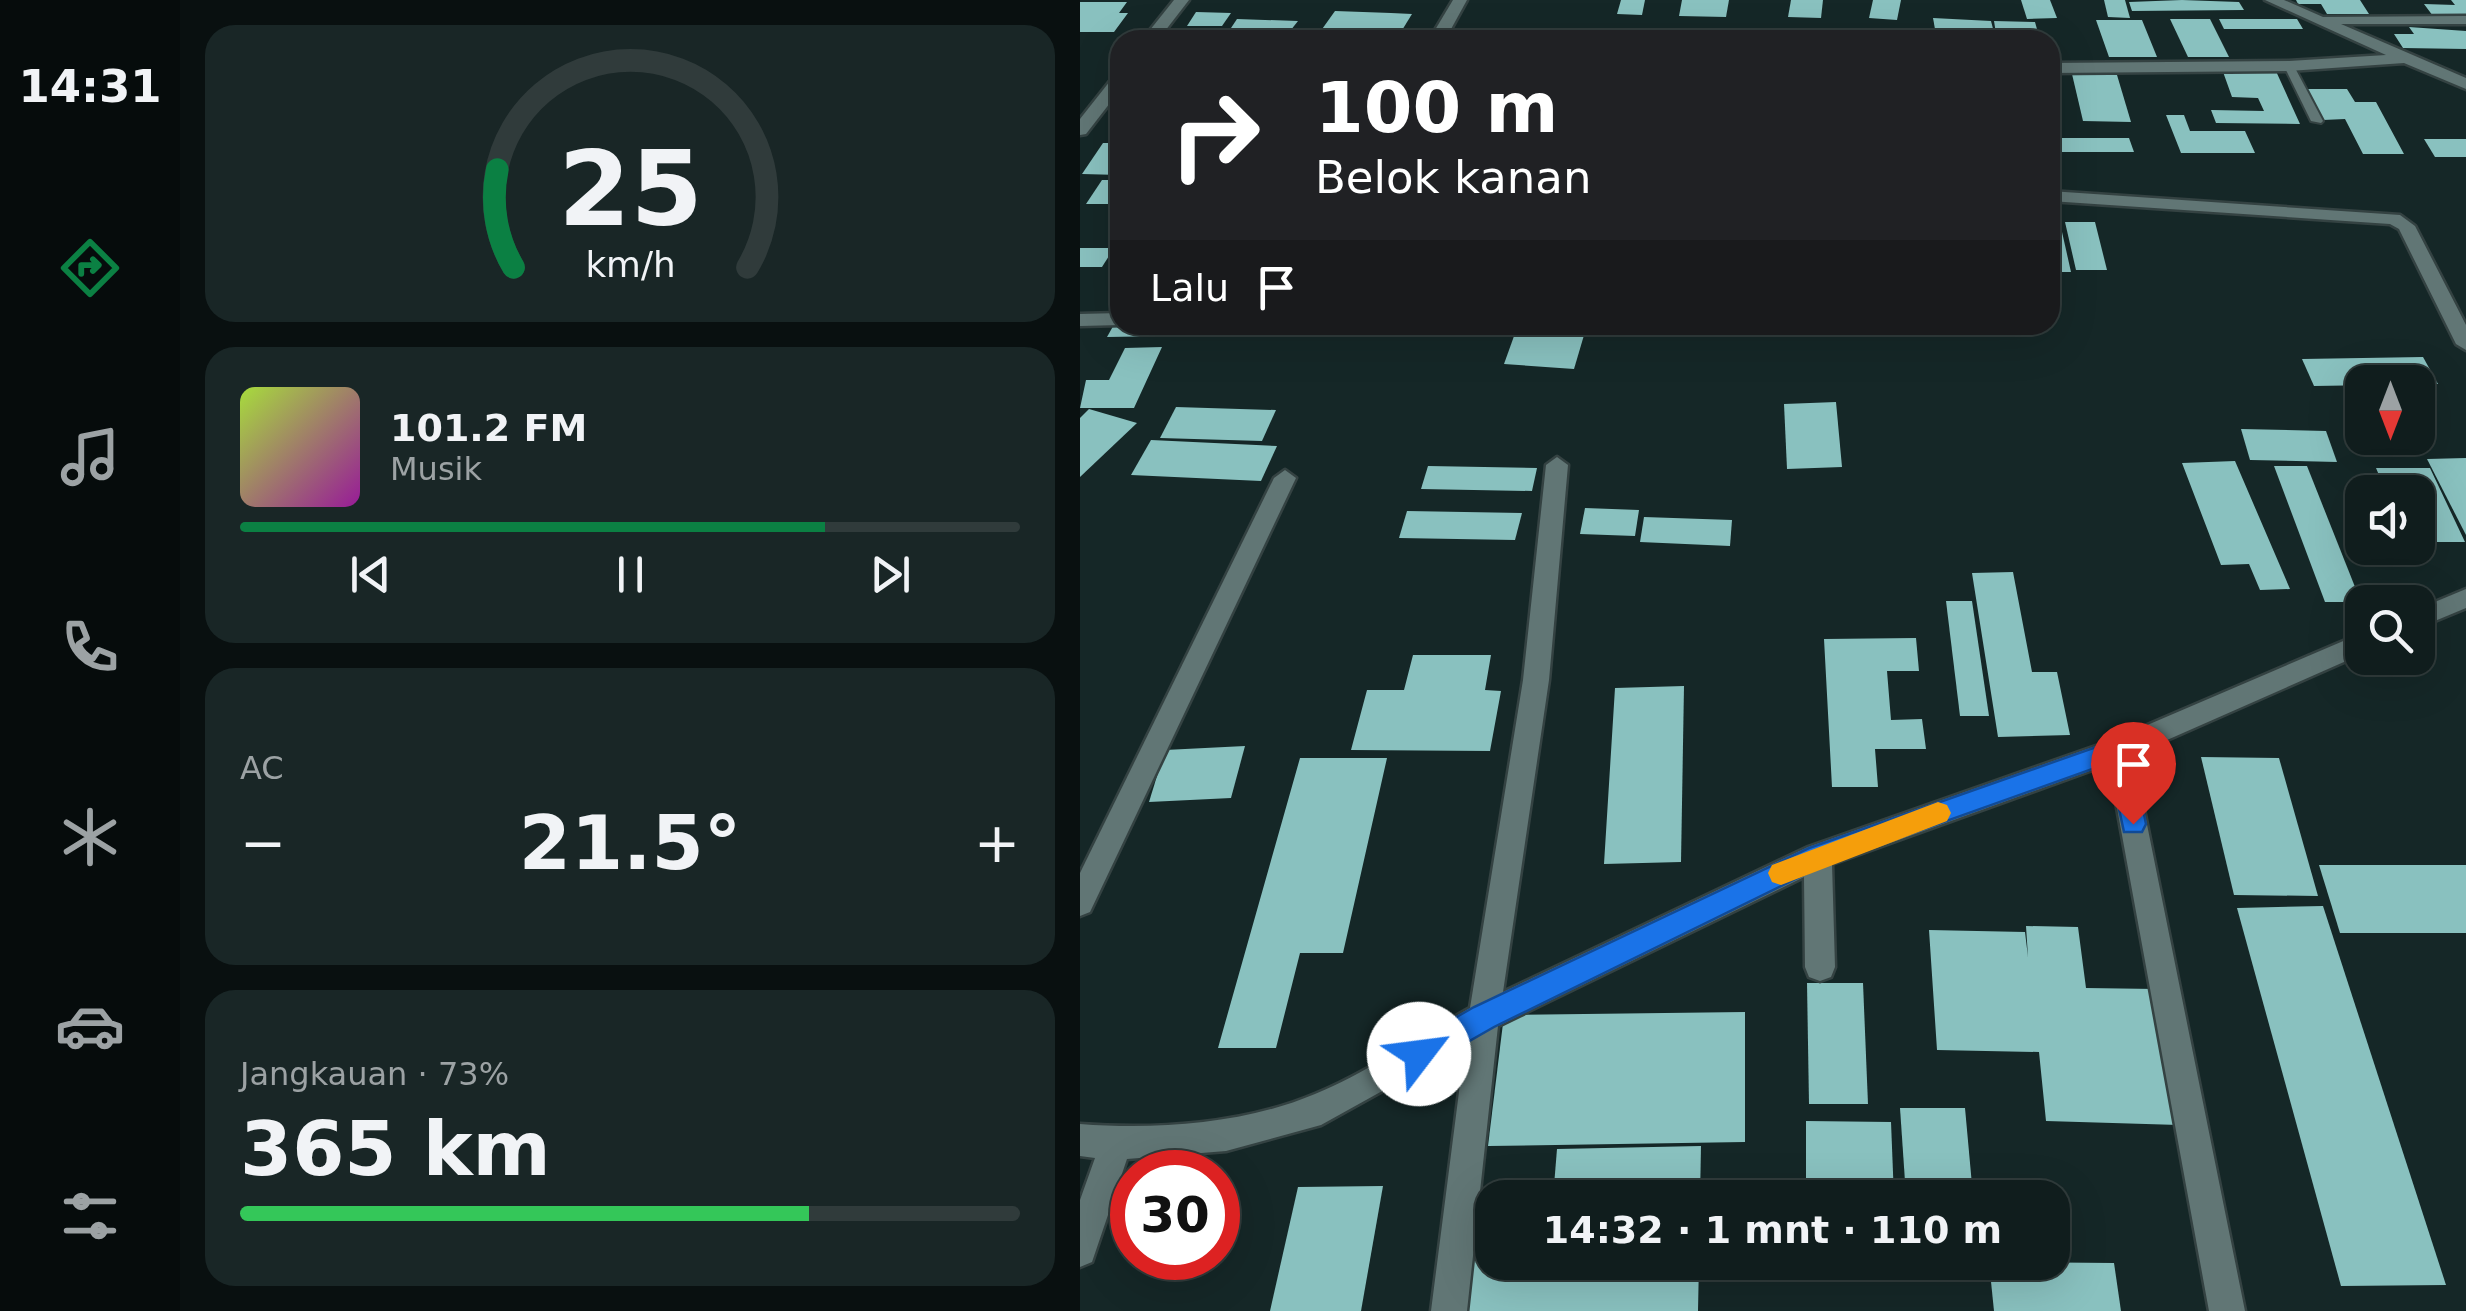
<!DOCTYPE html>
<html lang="id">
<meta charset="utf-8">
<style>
:root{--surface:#101d1d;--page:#192626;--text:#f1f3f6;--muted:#9ca2a4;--line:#303b3b;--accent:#0b8043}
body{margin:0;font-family:"DejaVu Sans",sans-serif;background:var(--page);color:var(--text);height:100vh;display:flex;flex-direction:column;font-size:38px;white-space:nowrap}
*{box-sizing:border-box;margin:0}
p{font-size:32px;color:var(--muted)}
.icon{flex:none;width:55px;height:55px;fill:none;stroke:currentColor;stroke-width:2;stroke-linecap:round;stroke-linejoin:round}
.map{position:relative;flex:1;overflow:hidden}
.sheet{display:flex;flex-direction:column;gap:25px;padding:25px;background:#091010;width:900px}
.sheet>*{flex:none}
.guide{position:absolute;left:30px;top:30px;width:950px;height:305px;border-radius:30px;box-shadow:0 10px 40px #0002,0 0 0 2px var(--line);background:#202124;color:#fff;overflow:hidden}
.needle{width:65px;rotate:180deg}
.controls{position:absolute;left:1265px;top:365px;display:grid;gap:20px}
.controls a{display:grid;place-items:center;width:90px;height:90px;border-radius:20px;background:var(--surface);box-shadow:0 10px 40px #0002,0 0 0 2px var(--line);font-size:50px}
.speed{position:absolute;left:30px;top:1150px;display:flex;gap:20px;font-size:50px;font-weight:700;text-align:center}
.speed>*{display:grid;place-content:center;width:130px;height:130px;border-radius:50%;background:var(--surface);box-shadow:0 10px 40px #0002,0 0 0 2px var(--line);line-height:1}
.speed .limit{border:15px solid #d22;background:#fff;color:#111}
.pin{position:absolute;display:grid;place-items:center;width:85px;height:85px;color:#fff;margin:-102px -42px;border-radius:50% 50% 50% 0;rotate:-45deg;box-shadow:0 0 10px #0007}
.pin .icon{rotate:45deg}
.me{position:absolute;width:110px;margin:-55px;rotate:60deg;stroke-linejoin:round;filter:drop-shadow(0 0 8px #0008)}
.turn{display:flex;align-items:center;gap:35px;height:210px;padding:0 40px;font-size:45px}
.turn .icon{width:130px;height:130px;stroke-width:2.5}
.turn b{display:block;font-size:70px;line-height:85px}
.then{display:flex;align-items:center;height:95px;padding:0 40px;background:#0003;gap:20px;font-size:38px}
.big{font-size:75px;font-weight:800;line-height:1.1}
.sheet .widget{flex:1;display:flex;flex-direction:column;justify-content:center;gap:15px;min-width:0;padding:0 35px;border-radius:30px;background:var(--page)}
.sheet .dial{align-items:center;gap:0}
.dial svg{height:260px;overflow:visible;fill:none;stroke:var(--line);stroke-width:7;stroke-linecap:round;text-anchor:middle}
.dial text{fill:var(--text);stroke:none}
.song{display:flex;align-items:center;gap:30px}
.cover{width:120px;height:120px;border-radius:15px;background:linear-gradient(135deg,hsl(80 70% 55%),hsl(300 70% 35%))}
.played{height:10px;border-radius:5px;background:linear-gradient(90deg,var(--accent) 75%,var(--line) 75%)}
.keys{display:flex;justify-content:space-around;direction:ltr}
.heat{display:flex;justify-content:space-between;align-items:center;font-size:55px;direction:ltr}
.charge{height:15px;border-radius:8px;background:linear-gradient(90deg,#34c759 73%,var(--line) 0)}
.trip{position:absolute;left:395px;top:1180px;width:595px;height:100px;border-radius:30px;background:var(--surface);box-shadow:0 10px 40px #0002,0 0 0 2px var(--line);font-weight:800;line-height:100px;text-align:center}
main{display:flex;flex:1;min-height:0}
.menu{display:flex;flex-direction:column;width:180px;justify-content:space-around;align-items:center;background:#060c0c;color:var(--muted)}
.menu .icon{width:70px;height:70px}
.menu .on{color:var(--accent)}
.menu b{font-size:45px;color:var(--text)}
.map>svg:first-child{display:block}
.building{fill:#89c1bf}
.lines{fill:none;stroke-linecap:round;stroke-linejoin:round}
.lane-casing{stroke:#344242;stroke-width:4}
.street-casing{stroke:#344242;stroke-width:5}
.secondary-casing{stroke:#344242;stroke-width:5}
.lane{fill:#617675;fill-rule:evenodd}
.street{fill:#617675;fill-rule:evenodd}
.secondary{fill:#617675;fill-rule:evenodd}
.route{fill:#1a73e8;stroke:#114b97;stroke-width:2.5}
.slow{fill:#f59e0b}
</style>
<main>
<nav class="menu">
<b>14:31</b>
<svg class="icon on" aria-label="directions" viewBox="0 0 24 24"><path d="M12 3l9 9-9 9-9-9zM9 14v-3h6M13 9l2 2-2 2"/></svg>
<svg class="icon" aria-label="music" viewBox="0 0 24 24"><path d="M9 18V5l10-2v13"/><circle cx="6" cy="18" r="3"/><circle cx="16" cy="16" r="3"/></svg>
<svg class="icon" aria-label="phone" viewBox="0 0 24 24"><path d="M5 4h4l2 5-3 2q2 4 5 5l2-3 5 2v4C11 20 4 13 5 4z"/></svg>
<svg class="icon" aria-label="climate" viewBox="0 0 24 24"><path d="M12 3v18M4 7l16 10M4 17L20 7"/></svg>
<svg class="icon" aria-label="car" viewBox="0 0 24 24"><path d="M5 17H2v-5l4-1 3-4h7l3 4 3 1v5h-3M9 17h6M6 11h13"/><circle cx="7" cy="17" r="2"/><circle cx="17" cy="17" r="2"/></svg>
<svg class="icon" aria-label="filters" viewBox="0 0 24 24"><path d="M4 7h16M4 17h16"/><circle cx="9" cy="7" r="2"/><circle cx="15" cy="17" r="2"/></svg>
</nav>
<section class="sheet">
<div class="widget dial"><svg viewBox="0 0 100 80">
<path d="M14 69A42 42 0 1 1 86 69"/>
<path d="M14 69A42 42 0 0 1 9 39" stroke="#0b8043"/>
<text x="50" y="56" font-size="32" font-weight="700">25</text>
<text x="50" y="72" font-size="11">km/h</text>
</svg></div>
<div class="widget">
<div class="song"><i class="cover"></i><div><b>101.2 FM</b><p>Musik</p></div></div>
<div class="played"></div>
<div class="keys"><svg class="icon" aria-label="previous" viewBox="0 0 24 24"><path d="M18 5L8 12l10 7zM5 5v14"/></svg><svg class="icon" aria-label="pause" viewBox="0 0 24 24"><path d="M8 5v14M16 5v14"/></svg><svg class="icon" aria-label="next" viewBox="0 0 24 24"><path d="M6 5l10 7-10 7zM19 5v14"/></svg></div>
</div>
<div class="widget"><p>AC</p>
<div class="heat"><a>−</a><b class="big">21.5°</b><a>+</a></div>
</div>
<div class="widget"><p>Jangkauan · 73%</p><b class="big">365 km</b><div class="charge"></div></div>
</section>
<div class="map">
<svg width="1386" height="1311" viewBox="0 0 1386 1311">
<rect width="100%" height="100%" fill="#152727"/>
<g class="building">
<path d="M541,0h24l-3,15 -25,-1z"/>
<path d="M602,0h47l-3,17 -47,-1z"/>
<path d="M711,0h32l-2,18 -33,-1z"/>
<path d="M793,0h28l-4,20 -28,-2z"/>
<path d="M941,0h29l7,18 -30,1z"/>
<path d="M1024,0h21l5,18 -22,-1z"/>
<path d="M1102,0l57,2 5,8 -112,1 -3,-9z"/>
<path d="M1216,0h64l9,14h-42l-6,-10h-23z"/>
<path d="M1371,0h15v17l-33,-1 -9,-12 31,1z"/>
<path d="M0,2h47l-8,11h9l-14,19h-34z"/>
<path d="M255,11l56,2 21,1 -16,26 -81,-1z"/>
<path d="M116,12l35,1 -9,13h-35z"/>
<path d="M853,18l58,3 5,19h-59z"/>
<path d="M157,19l61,2 -15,19h-60z"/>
<path d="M1090,19h40l19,38h-41z"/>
<path d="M1139,19h78l6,10h-79z"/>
<path d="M1016,20h46l15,37h-48z"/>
<path d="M914,21l41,1 5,18h-43z"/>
<path d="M1329,27l57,4v18l-63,-1 -9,-14h20z"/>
<path d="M1142,69h53l25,55 -84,-1 -5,-13 53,1 -6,-13 -26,-1z"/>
<path d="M992,74l45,1 14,47 -48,-1z"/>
<path d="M1225,89h42l8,13h21l28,52h-41l-18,-35 -22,1z"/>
<path d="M1086,115h18l6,16h55l10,22h-74z"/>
<path d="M970,138h79l5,14h-84z"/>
<path d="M1344,139h42v18h-31z"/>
<path d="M23,143h17v32l-38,-1z"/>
<path d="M22,180h18v24h-34z"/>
<path d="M985,222h30l12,48h-31z"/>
<path d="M970,223h10l11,49h-21z"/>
<path d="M0,248h34l-12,19h-22z"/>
<path d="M36,321l4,4h56l-6,11 -63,1z"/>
<path d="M438,325h69l-13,44 -70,-5z"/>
<path d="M82,347l-28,61h-54l6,-28h23l16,-32z"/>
<path d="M1343,357l15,27 -124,2 -12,-27z"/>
<path d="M756,402l6,65 -55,2 -3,-65z"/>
<path d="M96,407l100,3 -14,31 -102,-3z"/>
<path d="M9,409l48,14 -57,54v-59z"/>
<path d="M1161,429l85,2 11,31 -87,-2z"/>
<path d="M71,440l126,6 -16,35 -130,-6z"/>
<path d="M1386,458v77l-39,-76z"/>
<path d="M1155,461l55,128 -30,1 -11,-26 -28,1 -39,-102z"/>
<path d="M348,466l109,2 -5,23 -111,-2z"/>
<path d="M1194,466h33l54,136h-36z"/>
<path d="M1296,468h54l35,74h-47v-50h-32z"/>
<path d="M505,508l54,2 -4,26 -55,-2z"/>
<path d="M327,511l115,2 -7,27 -116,-2z"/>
<path d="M564,517l88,3 -2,26 -90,-4z"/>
<path d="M1290,548h36l9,17h-37z"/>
<path d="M933,572l19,100h25l13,63 -72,2 -26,-164z"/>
<path d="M866,601h26l17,115h-29z"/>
<path d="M836,638l3,33h-32l4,49 31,-1 4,30h-51l3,38h-46l-8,-148z"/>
<path d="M333,655h78l-6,35 16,1 -11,60 -139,-1 16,-60h37z"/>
<path d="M604,686l-3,176 -77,2 11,-176z"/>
<path d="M165,746l-14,52 -82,4 16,-52z"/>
<path d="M1121,757l78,1 39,138 -84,-1z"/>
<path d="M220,758h87l-44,195h-43l-24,95h-58z"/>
<path d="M1239,865h147v68h-126z"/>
<path d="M1243,906l123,379 -105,1 -104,-378z"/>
<path d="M946,926l52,1 8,61 70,1 23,136 -133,-4 -7,-69 -102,-2 -8,-120 96,2 3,25z"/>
<path d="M727,983h56l5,121h-59z"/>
<path d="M665,1012v130l-257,4 16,-131z"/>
<path d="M820,1108h65l8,88h-67z"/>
<path d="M726,1121l85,1 3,76h-88z"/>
<path d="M621,1146l-1,52h-147l4,-49z"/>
<path d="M303,1186l-22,125h-91l28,-124z"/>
<path d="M398,1205h14v57h207l-1,49h-233z"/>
<path d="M972,1214h3l6,43h-9z"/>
<path d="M725,1262h92l1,10 -93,-1z"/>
<path d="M909,1262l125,1 7,48h-127z"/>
</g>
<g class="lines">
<defs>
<path id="lane" d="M1209,63l5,3 29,55 -2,2 -10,-2 -27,-55z"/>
<g id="street">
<path d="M373,0h14l-22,40h-16z"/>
<path d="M1185,0h19l39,17 143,-1v8h-125l125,54v11l-62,-26 -115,8 -239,2v-10l239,-2 97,-6z"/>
<path d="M970,191l350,24 15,11 51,99v25l-10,-6 -57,-115 -9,-5 -340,-23z"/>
<path d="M40,313l1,12 -41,1v-12z"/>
<path d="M477,457l11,8 -19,215 -46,312 305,-145 302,-106 252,-108v21l-229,101 112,556h-36l-100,-547 -277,100 3,103 -4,10 -11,4 -11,-4 -4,-10 -1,-90 -306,149 -31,285h-36l34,-266 -144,80 -95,26 -99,8 -35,103 -12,5v-67l15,-42 -15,-2v-32c76,6 164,0 235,-30 52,-21 106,-59 155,-86l53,-328 23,-215z"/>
<path d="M205,470l11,8 -206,434 -10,4v-43l194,-395z"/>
<path d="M1386,589v19l-48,20v-19z"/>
</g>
<g id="secondary">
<path d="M94,0h15l-31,40h-16z"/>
<path d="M40,74v16l-34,44 -6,1v-16l34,-43z"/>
</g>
</defs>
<use href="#lane" class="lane-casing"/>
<use href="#street" class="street-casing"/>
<use href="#secondary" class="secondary-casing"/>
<use href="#lane" class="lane"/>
<use href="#street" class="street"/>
<use href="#secondary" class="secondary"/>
</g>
<path class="route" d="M1039,739l12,10 15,75 -4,8h-18l-15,-69 -283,101 -332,163 -65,37 -10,4 -10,-4 -5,-10 5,-10 65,-37 335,-159z"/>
<path class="slow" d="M858,802l9,3 4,8 -4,8 -166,64 -9,-3 -4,-9 4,-8z"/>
</svg>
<div class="controls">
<a><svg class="needle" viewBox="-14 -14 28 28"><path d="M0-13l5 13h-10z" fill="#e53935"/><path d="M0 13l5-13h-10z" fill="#9ca2a4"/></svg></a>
<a><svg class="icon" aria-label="sound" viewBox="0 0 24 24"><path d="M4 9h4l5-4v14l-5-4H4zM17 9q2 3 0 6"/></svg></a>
<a><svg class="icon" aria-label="search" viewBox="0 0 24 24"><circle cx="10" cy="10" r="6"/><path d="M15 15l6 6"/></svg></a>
</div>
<div class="speed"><div class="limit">30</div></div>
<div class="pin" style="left:1053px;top:824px;background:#d93025"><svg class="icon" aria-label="arrive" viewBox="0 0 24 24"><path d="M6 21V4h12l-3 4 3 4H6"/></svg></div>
<svg class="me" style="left:339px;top:1054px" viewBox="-20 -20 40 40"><circle r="19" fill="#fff"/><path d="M0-13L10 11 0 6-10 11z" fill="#1a73e8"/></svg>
<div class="trip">14:32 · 1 mnt · 110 m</div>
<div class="guide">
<div class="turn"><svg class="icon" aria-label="right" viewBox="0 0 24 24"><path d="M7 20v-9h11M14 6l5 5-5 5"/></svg><div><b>100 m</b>Belok kanan</div></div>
<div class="then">Lalu<svg class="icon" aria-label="arrive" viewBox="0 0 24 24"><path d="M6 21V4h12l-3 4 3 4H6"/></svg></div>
</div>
</div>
</main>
